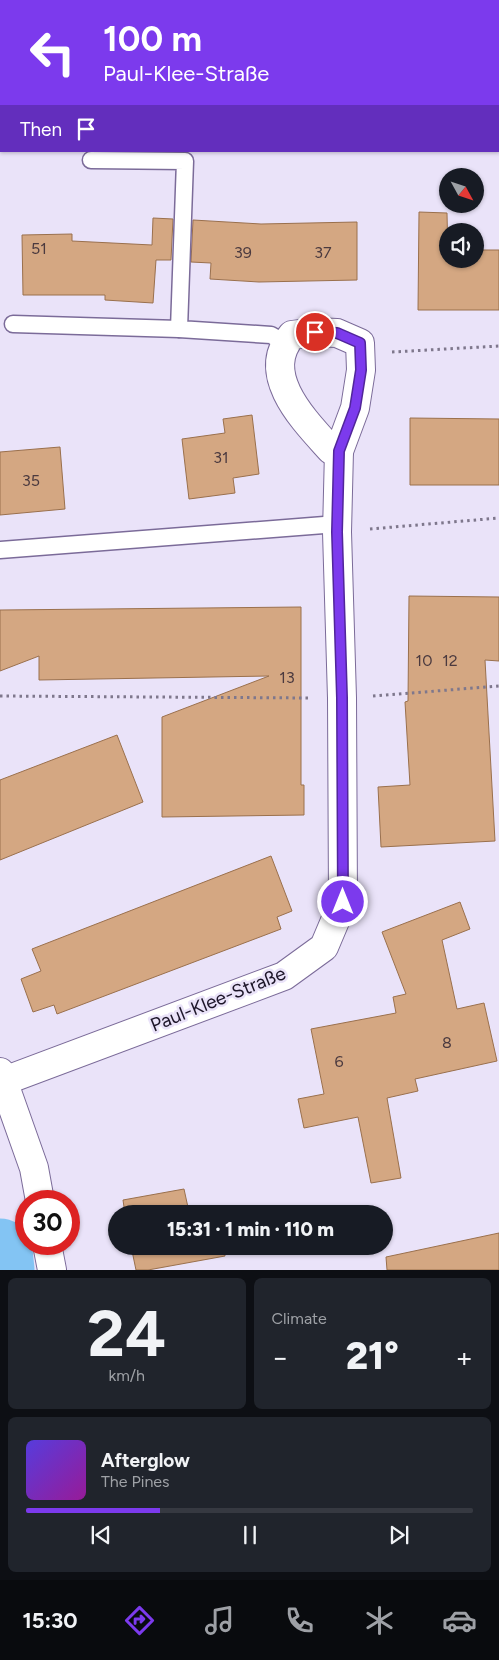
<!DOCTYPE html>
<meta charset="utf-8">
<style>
:root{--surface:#171b24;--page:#20242c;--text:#f1f3f6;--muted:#9ea1a6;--line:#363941;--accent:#7c3aed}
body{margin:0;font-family:Figtree,sans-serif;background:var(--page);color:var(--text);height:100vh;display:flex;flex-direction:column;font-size:19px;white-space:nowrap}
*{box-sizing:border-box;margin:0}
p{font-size:16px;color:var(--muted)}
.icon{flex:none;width:28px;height:28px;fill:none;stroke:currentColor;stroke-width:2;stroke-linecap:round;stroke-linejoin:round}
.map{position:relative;height:1270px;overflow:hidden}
.sheet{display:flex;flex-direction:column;gap:8px;padding:8px;background:#0d0f14;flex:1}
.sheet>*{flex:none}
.guide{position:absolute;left:0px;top:0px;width:500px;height:152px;box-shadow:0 1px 4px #0004;background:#7c3aed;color:#fff;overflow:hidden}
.needle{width:32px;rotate:130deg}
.controls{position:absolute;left:439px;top:168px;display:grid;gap:10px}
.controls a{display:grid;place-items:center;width:45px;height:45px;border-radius:50%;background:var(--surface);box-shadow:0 1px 4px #0004;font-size:25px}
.speed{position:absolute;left:15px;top:1190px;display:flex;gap:10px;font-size:25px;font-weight:700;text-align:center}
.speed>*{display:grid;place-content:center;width:65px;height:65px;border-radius:50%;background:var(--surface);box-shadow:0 1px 4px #0004;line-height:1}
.speed .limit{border:8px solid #d22;background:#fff;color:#111}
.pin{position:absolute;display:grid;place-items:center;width:42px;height:42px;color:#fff;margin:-21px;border:2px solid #fff;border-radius:50%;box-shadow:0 1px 5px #0007}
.me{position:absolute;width:55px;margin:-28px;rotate:0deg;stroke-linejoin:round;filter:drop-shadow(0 0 4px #0008)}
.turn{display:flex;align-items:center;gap:18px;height:105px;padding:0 20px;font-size:22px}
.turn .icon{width:65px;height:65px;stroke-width:2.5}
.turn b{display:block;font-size:35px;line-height:42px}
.then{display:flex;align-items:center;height:48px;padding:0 20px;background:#0003;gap:10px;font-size:19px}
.big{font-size:38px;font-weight:800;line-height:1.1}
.sheet .card{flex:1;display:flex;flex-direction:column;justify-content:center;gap:8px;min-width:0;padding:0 18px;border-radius:8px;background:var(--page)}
.sheet .dial{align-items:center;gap:0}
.dial b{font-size:65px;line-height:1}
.song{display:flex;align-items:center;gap:15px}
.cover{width:60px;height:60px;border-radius:8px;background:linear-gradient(135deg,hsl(250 70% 55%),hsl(300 70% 35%))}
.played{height:5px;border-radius:2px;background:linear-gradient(90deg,var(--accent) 30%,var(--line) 30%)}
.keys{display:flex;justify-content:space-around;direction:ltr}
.heat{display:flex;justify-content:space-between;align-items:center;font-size:28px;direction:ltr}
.sheet .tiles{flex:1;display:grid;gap:8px;grid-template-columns:1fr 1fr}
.card:last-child{grid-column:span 2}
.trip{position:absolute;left:108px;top:1205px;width:285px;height:50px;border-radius:25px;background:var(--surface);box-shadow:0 1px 4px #0004;font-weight:800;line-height:50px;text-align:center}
.menu{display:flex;height:80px;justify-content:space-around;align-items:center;background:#090b0e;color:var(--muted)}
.menu .icon{width:35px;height:35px}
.menu .current{color:var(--accent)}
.menu b{font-size:22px;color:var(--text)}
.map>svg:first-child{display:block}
.green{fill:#c1d682}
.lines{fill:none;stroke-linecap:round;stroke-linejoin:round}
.river{stroke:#83c4f3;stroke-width:65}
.building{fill:#d4a782;stroke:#9a704d}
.service-casing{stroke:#7b6b99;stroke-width:19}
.minor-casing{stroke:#7b6b99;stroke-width:30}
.path{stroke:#7e778c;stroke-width:3;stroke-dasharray:2.5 4;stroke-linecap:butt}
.service{stroke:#fff;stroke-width:16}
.minor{stroke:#fff;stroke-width:28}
.route-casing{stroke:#51269a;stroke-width:12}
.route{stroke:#7c3aed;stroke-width:9}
.labels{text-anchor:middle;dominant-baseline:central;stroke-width:5;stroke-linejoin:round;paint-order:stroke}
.number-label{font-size:16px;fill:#4b3a3f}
.street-label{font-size:19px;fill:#1d1629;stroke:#eae3f9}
</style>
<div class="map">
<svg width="499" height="1270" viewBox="0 0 499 1270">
<rect width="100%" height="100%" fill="#eae3f9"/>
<g class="green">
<path d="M0,0h161l-160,1 -1,28z"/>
<path d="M337,0h162v146v-145z"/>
</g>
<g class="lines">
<path class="river" d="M0,1251l2,19"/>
</g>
<g class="building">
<path d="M419,212l28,1 1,46h27v-9h24v60h-81z"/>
<path d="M153,218l20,1 -2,41h-15l-3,43 -48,-3v-5h-82l-1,-60 50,-1v7l80,4z"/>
<path d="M193,220l68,4 96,-2v58l-98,2 -49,-3 1,-16 -20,-1z"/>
<path d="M252,415l7,59 -26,4 2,15 -46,6 -7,-60 43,-6 -2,-14z"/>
<path d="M410,418l89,1v66h-89z"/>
<path d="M60,447l5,62 -65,6v-63z"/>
<path d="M409,596l90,1v64l-14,-1 10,181 -114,6 -3,-60 32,-2 -5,-83 3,-1z"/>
<path d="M301,607v178h3v30l-142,2v-100l107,-41 -230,4v-24l-39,15v-61z"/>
<path d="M117,735l26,67 -143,58v-80z"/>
<path d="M271,856l21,55 -15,6 4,12 -224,85 -3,-9 -21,7 -12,-33 20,-8 -9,-22z"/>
<path d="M460,902l10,27 -28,11 15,69 27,-6 13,58 -82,18 3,12 -31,7 14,80 -30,5 -13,-66 -54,11 -6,-29 26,-5 -13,-65 85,-16 -3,-16 13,-3 -24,-62z"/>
<path d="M184,1189l5,23 27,-5 2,7h-93l-2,-14z"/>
<path d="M499,1233v37h-112l-1,-13z"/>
<path d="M131,1246h93l1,10 -77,14h-12z"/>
</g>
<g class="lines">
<defs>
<g id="service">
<path d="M91,160l94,1 -6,168 92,6 14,8"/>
<path d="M13,324l166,5"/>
<path d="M0,550l337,-26"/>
</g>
<g id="minor">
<path d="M315,332l22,1 23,10 1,27 -6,38 -16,43 -8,-1c-26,-29 -73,-75 -39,-115z"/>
<path d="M0,1072l34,96 6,33"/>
<path d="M4,1081l280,-105 40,-29 19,-45 -1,-204 -5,-166 2,-81"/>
<path d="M47,1244l5,26"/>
</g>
</defs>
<use href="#service" class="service-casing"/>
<use href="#minor" class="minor-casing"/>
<g class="path">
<path d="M392,352l107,-6"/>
<path d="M370,529l129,-11"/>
<path d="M0,696l309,2"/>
<path d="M373,696l126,-10"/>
</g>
<use href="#service" class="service"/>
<use href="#minor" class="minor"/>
</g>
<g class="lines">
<defs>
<path id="route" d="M315,332l22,1 23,10 1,27 -6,38 -16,43 -2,81 5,166 1,204"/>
</defs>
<use href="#route" class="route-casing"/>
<use href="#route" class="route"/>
</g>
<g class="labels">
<g class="number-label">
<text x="39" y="248">51</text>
<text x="243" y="252">39</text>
<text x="323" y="252">37</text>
<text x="221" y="457">31</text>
<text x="31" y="480">35</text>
<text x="424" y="660">10</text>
<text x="450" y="660">12</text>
<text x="287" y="677">13</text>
<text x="447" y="1042">8</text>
<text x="339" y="1061">6</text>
</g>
<g class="street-label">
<text transform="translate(218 999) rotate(-22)">Paul-Klee-Straße</text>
</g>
</g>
</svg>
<div class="controls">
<a><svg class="needle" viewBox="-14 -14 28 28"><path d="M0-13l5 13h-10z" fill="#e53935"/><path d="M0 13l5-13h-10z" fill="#9ea1a6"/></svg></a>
<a><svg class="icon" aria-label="sound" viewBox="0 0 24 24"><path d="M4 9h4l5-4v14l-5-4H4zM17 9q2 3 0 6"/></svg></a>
</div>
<div class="speed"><div class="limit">30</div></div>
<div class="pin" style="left:315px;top:332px;background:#d93025"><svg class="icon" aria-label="arrive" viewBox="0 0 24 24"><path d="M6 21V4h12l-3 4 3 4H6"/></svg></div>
<svg class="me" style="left:343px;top:902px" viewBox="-20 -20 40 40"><circle r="17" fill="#7c3aed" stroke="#fff" stroke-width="3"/><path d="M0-11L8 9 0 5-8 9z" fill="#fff"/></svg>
<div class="trip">15:31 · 1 min · 110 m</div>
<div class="guide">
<div class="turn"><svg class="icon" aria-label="left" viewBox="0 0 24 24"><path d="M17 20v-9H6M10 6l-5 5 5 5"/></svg><div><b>100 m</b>Paul-Klee-Straße</div></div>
<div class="then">Then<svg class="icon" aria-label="arrive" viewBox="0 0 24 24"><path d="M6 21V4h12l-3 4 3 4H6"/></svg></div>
</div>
</div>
<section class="sheet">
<div class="tiles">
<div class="card dial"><b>24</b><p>km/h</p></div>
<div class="card"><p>Climate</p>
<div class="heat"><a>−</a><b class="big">21°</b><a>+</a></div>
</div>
<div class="card">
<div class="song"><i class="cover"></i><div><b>Afterglow</b><p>The Pines</p></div></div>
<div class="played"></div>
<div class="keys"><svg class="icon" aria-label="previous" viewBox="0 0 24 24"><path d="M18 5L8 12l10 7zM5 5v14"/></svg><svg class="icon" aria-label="pause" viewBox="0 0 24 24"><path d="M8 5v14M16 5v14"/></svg><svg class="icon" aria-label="next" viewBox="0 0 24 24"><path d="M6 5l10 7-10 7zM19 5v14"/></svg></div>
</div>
</div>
</section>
<nav class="menu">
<b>15:30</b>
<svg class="icon current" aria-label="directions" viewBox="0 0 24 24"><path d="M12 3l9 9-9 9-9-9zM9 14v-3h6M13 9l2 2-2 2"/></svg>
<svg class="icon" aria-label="music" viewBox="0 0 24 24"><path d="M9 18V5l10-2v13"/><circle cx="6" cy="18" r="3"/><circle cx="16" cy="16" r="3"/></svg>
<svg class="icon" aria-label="phone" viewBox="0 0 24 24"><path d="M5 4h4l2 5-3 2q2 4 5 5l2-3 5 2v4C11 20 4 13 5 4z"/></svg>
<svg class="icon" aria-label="climate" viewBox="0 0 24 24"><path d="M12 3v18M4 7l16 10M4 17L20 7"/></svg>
<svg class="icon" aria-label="car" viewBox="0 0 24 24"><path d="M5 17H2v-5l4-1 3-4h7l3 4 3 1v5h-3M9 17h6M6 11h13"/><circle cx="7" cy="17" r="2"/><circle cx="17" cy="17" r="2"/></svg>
</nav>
